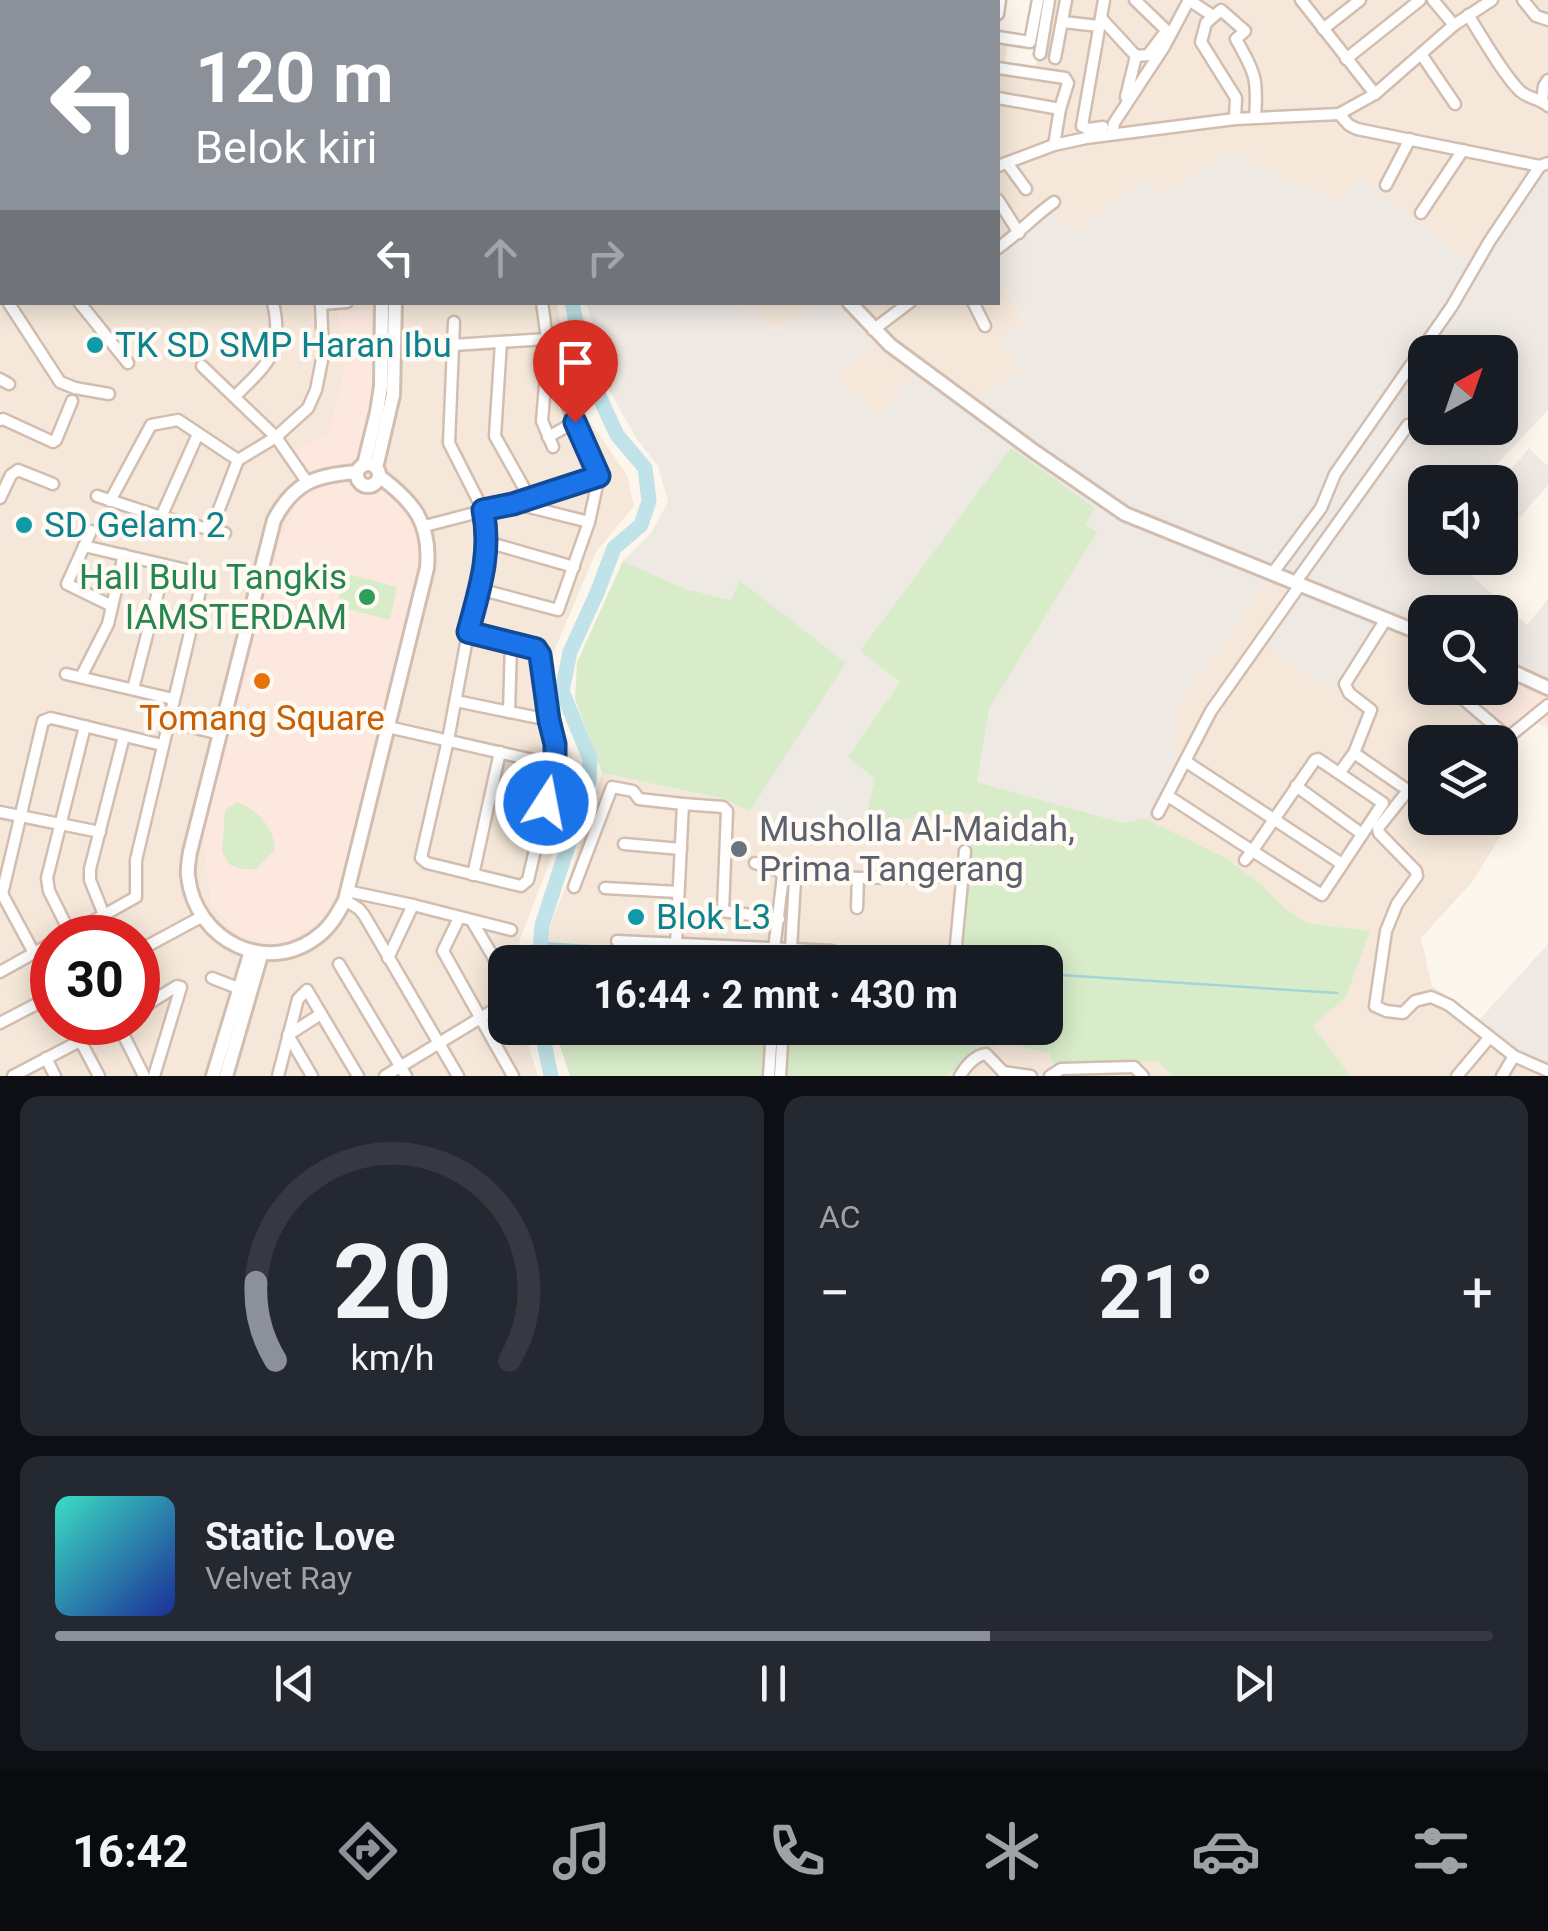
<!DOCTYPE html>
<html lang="id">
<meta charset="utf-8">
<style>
:root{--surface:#171b24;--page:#242831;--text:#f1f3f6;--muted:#9ea1a6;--line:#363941;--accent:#8c9099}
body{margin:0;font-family:Roboto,sans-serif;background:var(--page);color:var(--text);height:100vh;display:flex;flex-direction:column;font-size:38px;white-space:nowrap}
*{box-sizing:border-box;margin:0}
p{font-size:32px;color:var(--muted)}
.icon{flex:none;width:55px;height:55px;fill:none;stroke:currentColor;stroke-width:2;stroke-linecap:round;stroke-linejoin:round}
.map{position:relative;height:1076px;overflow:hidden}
.drawer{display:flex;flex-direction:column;gap:20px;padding:20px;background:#0d0f14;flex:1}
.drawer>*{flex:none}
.hud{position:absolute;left:0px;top:0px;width:1000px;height:305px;box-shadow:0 5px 25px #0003;background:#8c9099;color:#fff;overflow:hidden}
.needle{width:65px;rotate:40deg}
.controls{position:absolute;left:1408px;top:335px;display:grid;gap:20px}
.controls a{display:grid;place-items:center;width:110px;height:110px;border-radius:20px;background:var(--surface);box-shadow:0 5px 25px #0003;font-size:50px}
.speed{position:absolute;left:30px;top:915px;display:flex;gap:20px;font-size:50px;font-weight:700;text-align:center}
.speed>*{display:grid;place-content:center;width:130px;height:130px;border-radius:50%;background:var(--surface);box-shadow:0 5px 25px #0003;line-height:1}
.speed .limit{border:15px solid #d22;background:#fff;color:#111}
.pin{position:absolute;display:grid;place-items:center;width:85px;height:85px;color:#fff;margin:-102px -42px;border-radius:50% 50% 50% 0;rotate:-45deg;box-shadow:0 0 10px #0007}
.pin .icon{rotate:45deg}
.me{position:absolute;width:110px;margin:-55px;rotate:11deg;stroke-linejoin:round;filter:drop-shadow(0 0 8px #0008)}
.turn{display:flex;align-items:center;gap:35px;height:210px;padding:0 30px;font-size:45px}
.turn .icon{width:130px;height:130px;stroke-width:2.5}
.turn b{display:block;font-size:70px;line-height:85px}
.lanes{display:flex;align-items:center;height:95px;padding:0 30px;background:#0003;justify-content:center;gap:50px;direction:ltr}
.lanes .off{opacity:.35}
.big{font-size:75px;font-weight:700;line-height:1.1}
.drawer .widget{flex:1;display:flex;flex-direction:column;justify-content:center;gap:15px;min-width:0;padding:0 35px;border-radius:20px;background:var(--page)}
.drawer .dial{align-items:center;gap:0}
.dial svg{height:260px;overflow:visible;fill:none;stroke:var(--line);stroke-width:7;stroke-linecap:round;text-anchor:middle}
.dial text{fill:var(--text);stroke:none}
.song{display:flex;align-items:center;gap:30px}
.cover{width:120px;height:120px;border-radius:15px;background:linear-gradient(135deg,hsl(170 70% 55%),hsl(230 70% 35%))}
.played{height:10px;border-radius:5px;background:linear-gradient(90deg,var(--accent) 65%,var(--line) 65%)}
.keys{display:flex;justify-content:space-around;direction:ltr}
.heat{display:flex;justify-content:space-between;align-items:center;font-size:55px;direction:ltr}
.drawer .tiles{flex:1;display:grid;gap:20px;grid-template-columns:1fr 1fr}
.widget:last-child{grid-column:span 2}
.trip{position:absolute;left:488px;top:945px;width:575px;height:100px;border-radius:20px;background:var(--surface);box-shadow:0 5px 25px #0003;font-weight:700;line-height:100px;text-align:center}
.menu{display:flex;height:160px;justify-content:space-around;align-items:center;background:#090b0e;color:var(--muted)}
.menu .icon{width:70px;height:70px}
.menu .active{color:var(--accent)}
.menu b{font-size:45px;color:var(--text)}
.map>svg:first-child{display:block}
.residential{fill:#f5e8da;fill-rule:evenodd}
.commercial{fill:#fde8e0}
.industrial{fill:#efe9e4;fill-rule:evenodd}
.green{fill:#d8ecc9}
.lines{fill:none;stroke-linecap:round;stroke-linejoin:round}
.stream{stroke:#a5d3da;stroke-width:2.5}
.river{stroke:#bfe3e8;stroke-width:15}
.minor-casing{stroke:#d1beb0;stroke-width:15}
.tertiary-casing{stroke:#d1beb0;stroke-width:18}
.minor{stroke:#fff;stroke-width:10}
.tertiary{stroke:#fff;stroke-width:12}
.route-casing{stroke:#114b97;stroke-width:25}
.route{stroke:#1a73e8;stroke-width:18}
.culture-dot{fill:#0f9aa8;stroke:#fffaf3;stroke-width:4}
.leisure-dot{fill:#2e9e5b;stroke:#fffaf3;stroke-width:4}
.food-dot{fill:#e8710a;stroke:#fffaf3;stroke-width:4}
.worship-dot{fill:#6b7280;stroke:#fffaf3;stroke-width:4}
.labels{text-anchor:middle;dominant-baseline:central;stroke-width:9;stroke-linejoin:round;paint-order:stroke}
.culture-label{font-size:35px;fill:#0d838f;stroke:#fffaf3;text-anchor:start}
.leisure-label{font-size:35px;fill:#27864d;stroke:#fffaf3;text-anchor:end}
.food-label{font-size:35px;fill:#c56008;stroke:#fffaf3}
.worship-label{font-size:35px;fill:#5b616d;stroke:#fffaf3;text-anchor:start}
</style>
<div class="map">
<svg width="1548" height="1076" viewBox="0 0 1548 1076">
<rect width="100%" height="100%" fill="#fdf6ec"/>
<g class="residential">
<path d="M0,0h622l-1,2h-619v300l555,1 6,40 21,70 43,62 7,31 -38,46 -47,111 3,36 23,65 -3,40 -53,138v20h-14v66h18l15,48h-538zM52,938h86v84h-86z"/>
<path d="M1046,0h502v170l-3,-2 -69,100 -115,-91 -22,28 -29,-17 -146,8 -15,-18 -78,56 -73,17v-212l10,3 -4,22 31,7z"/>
<path d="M998,275l28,49 -5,45 -55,41 -87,8 -45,-39 42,-35 -35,-41 157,-1z"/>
<path d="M735,303h83l-44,30 -15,-19z"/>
<path d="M1267,579l27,14 92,20 39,14v61h42l-8,10 50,46 -9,11v-13h-75v76h57l20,15 -29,48 -52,57 11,48 48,33 28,28 40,20v9h-197l-38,-50 33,-29 24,-66 -63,-8 -21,-14 -23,-23 -35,-27 -84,-41 21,-23 7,-50 -1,-29z"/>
<path d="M602,773l122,26 71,31 178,-17 -14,149h-143l-274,-17 26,-64z"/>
<path d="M1003,1043l46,10 6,14 104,-6 13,15h-226l33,-23z"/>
</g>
<g class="commercial">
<path d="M370,309l8,90 -17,58 -22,20 53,8 24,27 6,33 -81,341 -22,35 -36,25 -46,-12 -26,-30 -9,-78 76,-281 23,-48 -16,-41 43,-22 16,-63 -6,-59z"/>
<path d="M1500,655l22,9 26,14v50l-19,-8 -20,24 -50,-47 8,-9h33z"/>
</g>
<g class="industrial">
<path d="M646,0h237l1,2h-237z"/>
<path d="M1231,149l70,40 9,-1 28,17 23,-28 115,90 68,-99 4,2v240l-68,72h-55v76h60l-14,17 56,50 21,-26v79l-26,-14 -22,-9v-43h-75v15l-39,-14 -46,68 -14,6 -64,-47 32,-47 -27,-13 -96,136 6,13 -5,16 6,6 -13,44 -21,23 -20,5 -147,-41 12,-73 108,-177 -236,119 39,31 -52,75 27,22 -11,44 -69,7 -45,-19 96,-148 -108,-82 -6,19 -49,-12 -60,-27 28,-28 17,-31 -10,-36 -22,-28 -31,-56 -5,-36 -14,-43h149l24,11 15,19 44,-30h23l36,41 -42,35 44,38 36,-46 52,38 53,-40 -21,-30 27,-16 -28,-48v-24l55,-39 18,22 78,-57 15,19zM1425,352h75v76h-75z"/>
<path d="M1529,448l19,18v19l-48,55v-57z"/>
<path d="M1548,944v123l-41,-20 -27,-28z"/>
</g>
<g class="green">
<path d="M1011,448l84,60 -9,17 11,7 -108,177 -12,73 147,41 20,-5 84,41 35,27 23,23 21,14 63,8 -24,66 -33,29 38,50h-179l-14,-15 -104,6 -5,-14 -46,-10 -24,10 -33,23h-376l-16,-48h491v-66h-86l14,-149 -109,10 11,-44 -27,-22 52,-75 -40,-31z"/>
<path d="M623,561l60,27 48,12 8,-20 107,83 -96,148 -26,-12 -122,-26 -27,-74 2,-37z"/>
<path d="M344,573l53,14 -7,33 -53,-14z"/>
<path d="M237,802c20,7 37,25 38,48l-19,19h-14l-12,-4 -8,-13 3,-42z"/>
<path d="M542,945l274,17h-272z"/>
</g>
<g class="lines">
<g class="stream">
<path d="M540,943l228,14"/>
<path d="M787,958l73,4"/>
<path d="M1045,974l292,19"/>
</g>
<g class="river">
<path d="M638,2v-2"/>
<path d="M539,962l3,-37 47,-143 1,-23 -28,-68 8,-39 27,-59 17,-45 27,-23 8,-24 -4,-33 -28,-33 -18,-39 -23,-74 -4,-20"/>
<path d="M541,1028l10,48"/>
</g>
<defs>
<g id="minor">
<path d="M41,0l5,2"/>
<path d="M117,0l4,2"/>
<path d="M192,0l4,2"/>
<path d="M266,0l5,2"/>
<path d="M661,0v2"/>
<path d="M1189,0l24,16"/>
<path d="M1301,0l74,94"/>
<path d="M1433,0l21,25"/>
<path d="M1523,0l13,16 12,4"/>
<path d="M55,2l2,-2"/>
<path d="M299,2l2,-2"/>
<path d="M459,2l2,-2"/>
<path d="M563,2l1,-2"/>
<path d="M963,2v-2"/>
<path d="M998,14l2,-14"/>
<path d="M1468,15c15,23 34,58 52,76 9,8 19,7 28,15"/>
<path d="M1101,18l35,38 12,-1 18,-24 -1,-2 -30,-29"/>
<path d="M0,20l2,1"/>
<path d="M1063,22l36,4"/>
<path d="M1323,29l37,-29"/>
<path d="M998,37l32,5 8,-42"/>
<path d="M1040,54l9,-54"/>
<path d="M1421,54l34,50"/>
<path d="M1055,58l11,-58"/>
<path d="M1346,59l74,-59"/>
<path d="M0,64l2,1"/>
<path d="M998,68l67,10 3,5 -8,26 -6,36"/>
<path d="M0,95l2,-4"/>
<path d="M1126,97l10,-41"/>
<path d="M998,98l62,11"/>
<path d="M1542,100l2,-14 4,-6"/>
<path d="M0,111l2,2"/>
<path d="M1339,114l10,11 8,4 183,37 8,-3"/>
<path d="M1235,119l1,-21 -35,-56 5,-19 15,-13 24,21 -9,8c19,34 22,39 19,78"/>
<path d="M1103,127l-15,2 -6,-3 22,-126"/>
<path d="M1112,134l2,-11 50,-76 25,-47"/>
<path d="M0,155l2,2"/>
<path d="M1007,163l19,26"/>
<path d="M998,166l56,-21 32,-7 149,-19 104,-5 36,-20 79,-69 38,-25"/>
<path d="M1386,185l24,-46"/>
<path d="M0,200l2,2"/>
<path d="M998,200l21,33"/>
<path d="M1421,213l42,-63"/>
<path d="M998,248c20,-14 36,-32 56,-46"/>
<path d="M8,302l52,80 15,6 34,6"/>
<path d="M79,302l49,61"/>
<path d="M973,302l12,24"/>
<path d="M321,304l26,-2"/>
<path d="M454,322l-5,121 34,67 3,15v42l-18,66 -20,107 -27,118 6,5 94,23 7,-6 27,-115v-21l-6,-24 -9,-65 -4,-6 -68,-16"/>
<path d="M873,330l37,-28"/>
<path d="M501,342l-6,94 34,61"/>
<path d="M453,345l94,-6"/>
<path d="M547,361l-5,60 11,26"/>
<path d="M202,366l74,71 31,45"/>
<path d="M0,379l9,5"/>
<path d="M235,396c33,-32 49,-44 38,-94"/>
<path d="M0,420l3,-1 50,23 3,-2 16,-39"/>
<path d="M548,437l27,-15"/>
<path d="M97,496l64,21 64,16"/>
<path d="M0,498l11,-23 7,-5 35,14"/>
<path d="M110,501l41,-76 27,-5 60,40"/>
<path d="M513,503l76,19"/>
<path d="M161,517l37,-83"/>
<path d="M425,526l88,-23 86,-27"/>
<path d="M211,530l27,-70 38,-23 32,-29 8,-18 7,-35 -2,-53"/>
<path d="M91,531l-24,53 45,22"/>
<path d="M487,542l87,25"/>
<path d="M1272,574l49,-66 14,-34 117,-168 37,-64 51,-76"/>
<path d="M1295,583l113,-158"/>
<path d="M479,589l79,21 31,-88 10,-46 -52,-116v-21l-5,-37"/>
<path d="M66,674l107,25"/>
<path d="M81,677l27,-53 16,-69"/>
<path d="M133,689l32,-124"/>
<path d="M1462,698l41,35 8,2 37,-30"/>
<path d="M456,701l93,19"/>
<path d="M509,712l2,-69"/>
<path d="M167,721l53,13"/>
<path d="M388,727l167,38"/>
<path d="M1354,753l52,36v4l-28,35 1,5 37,38 1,5 -20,28 -11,27 -11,75 11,5 17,2 12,-12 16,-4 18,8 65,51 34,15"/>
<path d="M1185,761l157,103"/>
<path d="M1340,772l14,-19 17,-43 -22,-17 -4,-9 41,-65"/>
<path d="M1296,786l66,48"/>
<path d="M1168,796c51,33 102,67 154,99l61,-92 -65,-44 -3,1 -62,90 -8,10"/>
<path d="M0,812l100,20"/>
<path d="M1158,813l53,-102 89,-126"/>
<path d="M624,844l57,5"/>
<path d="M755,863l24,8 4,5 -9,73 1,13"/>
<path d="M473,875l27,-123"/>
<path d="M574,887l38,-100 21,4 6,8 44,5"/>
<path d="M605,888l73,4"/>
<path d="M0,890l34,63"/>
<path d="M347,891l66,14 98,25"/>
<path d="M2,894l41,-173 8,-3 111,27"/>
<path d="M345,900l14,9 5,6 94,161"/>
<path d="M857,908l1,-30"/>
<path d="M104,915l-14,-35v-11l34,-133"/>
<path d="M459,918l-16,33 70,125"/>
<path d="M472,921l33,56"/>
<path d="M72,937l-23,-46 -2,-13 38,-152"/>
<path d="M63,938l73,-41v-37l68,-286 -120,-28"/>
<path d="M617,941l215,10"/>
<path d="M676,944l7,-140 40,3 4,4 -4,100 56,8"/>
<path d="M791,949l4,-69 11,-5 52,3 105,-2"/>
<path d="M138,951l65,-35"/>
<path d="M388,958l25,-53"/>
<path d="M919,959h30l6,-4 10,-104"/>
<path d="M339,964l67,112"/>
<path d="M0,972l52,-29"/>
<path d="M212,978l26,10"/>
<path d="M138,1010l39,-24 4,1 -27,89"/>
<path d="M117,1022l27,54"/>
<path d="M0,1023l52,-27"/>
<path d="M81,1042l18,34"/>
<path d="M46,1058l9,18"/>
<path d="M1003,1072l28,4"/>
<path d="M13,1076l103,-54"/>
<path d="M278,1076l20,-77 9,-9 51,86"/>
<path d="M312,1076l-24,-41 33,-21"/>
<path d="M385,1076l120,-73"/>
<path d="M769,1076l3,-48"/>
<path d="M780,1076l3,-48"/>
<path d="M960,1076c5,-9 15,-21 26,-22l21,22"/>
<path d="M1050,1076l11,-7 73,-2 9,9"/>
<path d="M1457,1076l32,-38"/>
<path d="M1502,1076l12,-20"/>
</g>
<g id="tertiary">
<path d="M501,0l3,2"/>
<path d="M849,302l41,43 145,107 90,62 300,121"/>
<circle cx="368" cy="475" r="11"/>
<path d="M364,465l13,-53 4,-26 1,-84"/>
<path d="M376,468l17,-73 2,-93"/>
<path d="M357,472c-41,3 -63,10 -83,48l-84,332c-1,8 -3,16 -2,24 7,66 83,103 135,56 10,-9 16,-20 22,-32l82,-332c4,-45 -13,-66 -48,-92"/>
<path d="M1500,666l48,22"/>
<path d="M213,1076l38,-125"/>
<path d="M226,1076l35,-121"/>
</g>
</defs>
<use href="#minor" class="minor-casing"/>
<use href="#tertiary" class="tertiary-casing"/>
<use href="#minor" class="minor"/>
<use href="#tertiary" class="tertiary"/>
</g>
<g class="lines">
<defs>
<path id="route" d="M546,803l9,-38v-21l-6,-24 -9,-65 -4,-6 -68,-17c11,-41 24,-79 15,-122l30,-6 86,-28 -24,-54"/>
</defs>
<use href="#route" class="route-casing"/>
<use href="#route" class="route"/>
</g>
<g class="culture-dot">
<circle cx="95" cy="345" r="10"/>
<circle cx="24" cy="525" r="10"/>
<circle cx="636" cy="917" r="10"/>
</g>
<circle class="leisure-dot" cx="367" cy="597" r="10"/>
<circle class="food-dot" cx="262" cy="681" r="10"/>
<circle class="worship-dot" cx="739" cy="849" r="10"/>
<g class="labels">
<g class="culture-label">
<text x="115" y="345">TK SD SMP Haran Ibu</text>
<text x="44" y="525">SD Gelam 2</text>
<text x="656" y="917">Blok L3</text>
</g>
<g class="leisure-label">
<text x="347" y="577">Hall Bulu Tangkis<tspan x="347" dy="40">IAMSTERDAM</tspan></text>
</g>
<g class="food-label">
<text x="262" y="718">Tomang Square</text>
</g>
<g class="worship-label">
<text x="759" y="829">Musholla Al-Maidah,<tspan x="759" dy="40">Prima Tangerang</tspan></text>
</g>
</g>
</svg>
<div class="controls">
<a><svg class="needle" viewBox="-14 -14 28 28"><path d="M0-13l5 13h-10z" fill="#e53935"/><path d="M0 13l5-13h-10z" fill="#9ea1a6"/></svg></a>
<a><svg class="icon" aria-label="sound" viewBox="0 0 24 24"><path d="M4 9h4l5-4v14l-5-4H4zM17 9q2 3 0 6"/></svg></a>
<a><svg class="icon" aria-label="search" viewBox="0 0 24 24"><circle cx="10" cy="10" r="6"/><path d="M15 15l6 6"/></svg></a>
<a><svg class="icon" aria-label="layers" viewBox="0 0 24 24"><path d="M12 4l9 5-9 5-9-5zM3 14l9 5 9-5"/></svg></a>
</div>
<div class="speed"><div class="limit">30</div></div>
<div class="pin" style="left:575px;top:422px;background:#d93025"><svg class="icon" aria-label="arrive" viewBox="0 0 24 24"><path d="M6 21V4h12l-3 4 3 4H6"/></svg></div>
<svg class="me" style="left:546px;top:803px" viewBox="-20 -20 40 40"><circle r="17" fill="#1a73e8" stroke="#fff" stroke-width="3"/><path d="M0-11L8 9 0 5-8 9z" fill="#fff"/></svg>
<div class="trip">16:44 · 2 mnt · 430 m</div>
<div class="hud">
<div class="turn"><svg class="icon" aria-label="left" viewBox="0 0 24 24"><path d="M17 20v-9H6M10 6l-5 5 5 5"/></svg><div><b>120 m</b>Belok kiri</div></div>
<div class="lanes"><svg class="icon" aria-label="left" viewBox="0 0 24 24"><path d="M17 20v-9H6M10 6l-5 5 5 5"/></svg><svg class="icon off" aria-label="ahead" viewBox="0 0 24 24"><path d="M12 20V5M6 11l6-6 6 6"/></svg><svg class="icon off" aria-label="right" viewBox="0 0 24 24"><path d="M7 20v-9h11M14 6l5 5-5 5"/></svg></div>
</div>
</div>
<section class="drawer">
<div class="tiles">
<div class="widget dial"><svg viewBox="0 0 100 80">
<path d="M14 69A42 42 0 1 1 86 69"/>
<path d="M14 69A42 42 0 0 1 8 45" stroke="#8c9099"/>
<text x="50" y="56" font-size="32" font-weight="700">20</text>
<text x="50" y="72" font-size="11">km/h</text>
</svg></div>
<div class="widget"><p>AC</p>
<div class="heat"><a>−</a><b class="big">21°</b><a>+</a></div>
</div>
<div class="widget">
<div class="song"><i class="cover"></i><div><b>Static Love</b><p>Velvet Ray</p></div></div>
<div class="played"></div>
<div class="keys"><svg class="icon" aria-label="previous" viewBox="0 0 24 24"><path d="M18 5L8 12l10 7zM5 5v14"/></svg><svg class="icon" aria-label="pause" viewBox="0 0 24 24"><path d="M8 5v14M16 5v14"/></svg><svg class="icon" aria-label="next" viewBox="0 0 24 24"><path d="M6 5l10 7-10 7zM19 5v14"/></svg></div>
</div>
</div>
</section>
<nav class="menu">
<b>16:42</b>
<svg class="icon active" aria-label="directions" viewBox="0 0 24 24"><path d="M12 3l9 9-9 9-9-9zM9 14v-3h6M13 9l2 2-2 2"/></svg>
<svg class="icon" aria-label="music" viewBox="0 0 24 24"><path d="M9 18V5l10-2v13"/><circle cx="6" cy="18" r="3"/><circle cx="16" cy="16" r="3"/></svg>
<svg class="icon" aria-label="phone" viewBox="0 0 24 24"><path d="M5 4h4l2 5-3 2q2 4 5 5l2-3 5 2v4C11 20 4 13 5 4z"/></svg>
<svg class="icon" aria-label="climate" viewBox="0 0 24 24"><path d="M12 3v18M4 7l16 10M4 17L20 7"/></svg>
<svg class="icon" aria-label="car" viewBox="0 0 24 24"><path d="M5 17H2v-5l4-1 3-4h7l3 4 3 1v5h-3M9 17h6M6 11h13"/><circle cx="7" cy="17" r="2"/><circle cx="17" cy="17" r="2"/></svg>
<svg class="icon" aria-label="filters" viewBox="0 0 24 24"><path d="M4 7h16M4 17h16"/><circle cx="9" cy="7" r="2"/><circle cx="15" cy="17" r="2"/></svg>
</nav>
